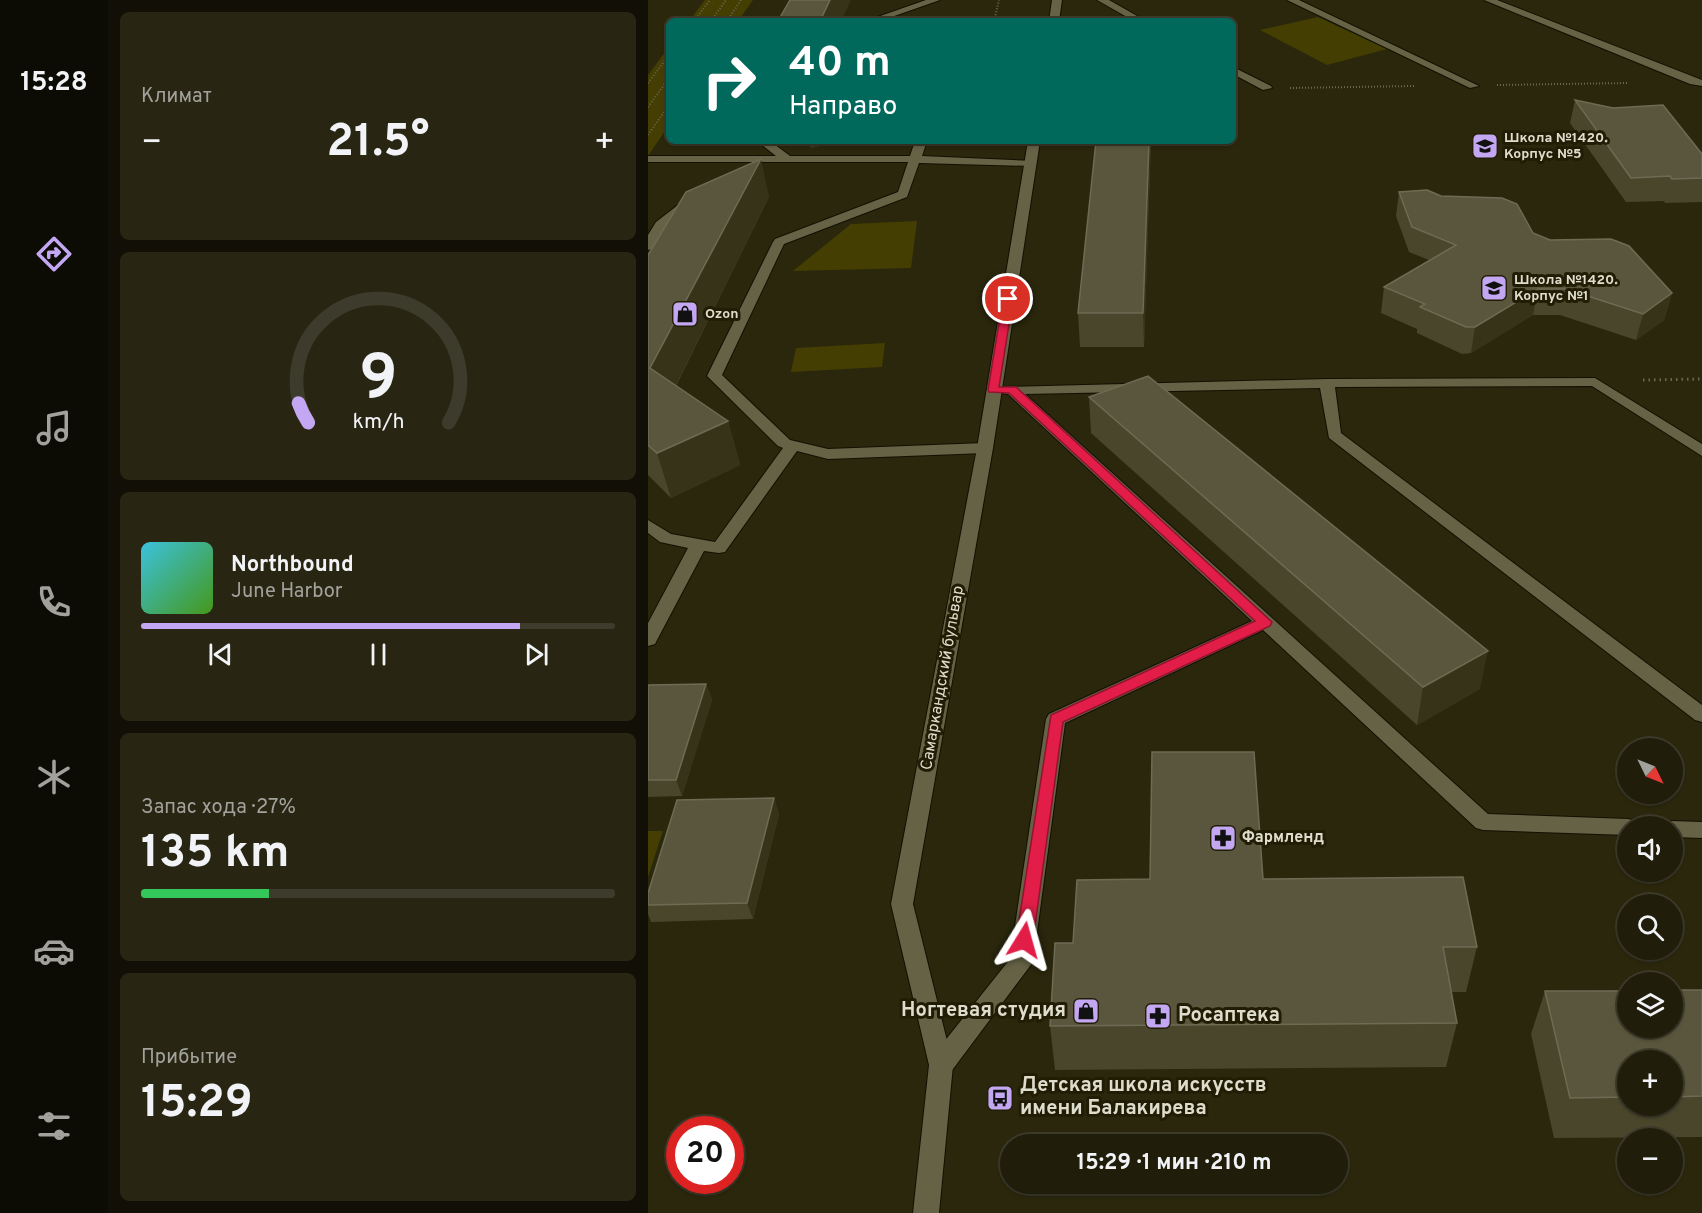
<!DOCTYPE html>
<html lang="ru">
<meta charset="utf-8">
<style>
:root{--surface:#201d0a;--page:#282613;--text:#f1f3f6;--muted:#a2a29c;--line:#3d3b2b;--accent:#c3a7f2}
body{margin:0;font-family:Overpass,sans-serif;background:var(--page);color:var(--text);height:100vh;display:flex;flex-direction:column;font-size:22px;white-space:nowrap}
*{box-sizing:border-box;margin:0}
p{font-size:20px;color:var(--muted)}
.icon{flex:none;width:33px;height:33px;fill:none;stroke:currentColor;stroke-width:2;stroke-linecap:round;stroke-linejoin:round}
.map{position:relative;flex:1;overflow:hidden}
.side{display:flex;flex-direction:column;gap:12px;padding:12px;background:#121006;width:540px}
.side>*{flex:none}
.banner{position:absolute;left:18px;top:18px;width:570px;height:126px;border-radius:9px;box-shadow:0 2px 4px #0004,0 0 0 2px var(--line);background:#00695c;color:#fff;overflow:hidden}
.needle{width:39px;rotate:133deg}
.buttons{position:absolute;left:969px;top:738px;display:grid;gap:12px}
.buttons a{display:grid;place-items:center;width:66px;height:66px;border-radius:50%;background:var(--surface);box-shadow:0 2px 4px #0004,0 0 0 2px var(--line);font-size:30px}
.speed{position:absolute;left:18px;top:1116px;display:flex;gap:12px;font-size:30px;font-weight:700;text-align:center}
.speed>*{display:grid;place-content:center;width:78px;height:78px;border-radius:50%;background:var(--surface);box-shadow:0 2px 4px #0004,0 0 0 2px var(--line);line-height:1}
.speed .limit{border:9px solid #d22;background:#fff;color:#111}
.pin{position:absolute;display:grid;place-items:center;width:51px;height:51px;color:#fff;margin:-26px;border:3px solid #fff;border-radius:50%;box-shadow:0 2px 6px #0007}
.me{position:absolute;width:66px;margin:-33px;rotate:8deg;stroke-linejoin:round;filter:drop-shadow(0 0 4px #0008)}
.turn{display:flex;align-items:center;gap:21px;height:126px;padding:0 24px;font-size:27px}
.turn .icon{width:78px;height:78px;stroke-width:2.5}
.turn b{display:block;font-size:42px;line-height:51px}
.big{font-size:45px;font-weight:700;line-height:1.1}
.side .card{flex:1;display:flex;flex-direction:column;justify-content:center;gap:9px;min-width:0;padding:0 21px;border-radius:9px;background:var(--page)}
.side .dial{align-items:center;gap:0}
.dial svg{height:156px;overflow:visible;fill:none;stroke:var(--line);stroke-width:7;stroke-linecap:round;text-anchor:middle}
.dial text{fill:var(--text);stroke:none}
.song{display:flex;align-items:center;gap:18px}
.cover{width:72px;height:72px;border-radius:9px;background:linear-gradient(135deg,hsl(190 70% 55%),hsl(100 70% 35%))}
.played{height:6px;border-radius:3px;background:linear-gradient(90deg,var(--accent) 80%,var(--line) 80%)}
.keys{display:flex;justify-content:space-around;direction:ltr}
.heat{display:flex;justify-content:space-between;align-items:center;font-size:33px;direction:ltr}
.charge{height:9px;border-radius:4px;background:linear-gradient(90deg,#34c759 27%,var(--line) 0)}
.trip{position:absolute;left:352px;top:1134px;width:348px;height:60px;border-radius:30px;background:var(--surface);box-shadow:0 2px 4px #0004,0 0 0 2px var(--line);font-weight:700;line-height:60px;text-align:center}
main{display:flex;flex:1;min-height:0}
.tabs{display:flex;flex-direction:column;width:108px;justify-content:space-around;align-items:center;background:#0d0c04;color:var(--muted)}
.tabs .icon{width:42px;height:42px}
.tabs .active{color:var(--accent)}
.tabs b{font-size:27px;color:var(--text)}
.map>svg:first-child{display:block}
.green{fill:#443e02}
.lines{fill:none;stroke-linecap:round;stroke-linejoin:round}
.lane-casing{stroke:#131000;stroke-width:2}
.secondary-casing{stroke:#131000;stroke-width:2}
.path-far1{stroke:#6a6851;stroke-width:2;stroke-dasharray:1 2;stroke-linecap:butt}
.path{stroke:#6a6851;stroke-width:3;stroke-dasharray:1.5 4;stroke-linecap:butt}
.lane{fill:#656246;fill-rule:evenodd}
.secondary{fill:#656246;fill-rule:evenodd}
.wall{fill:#49462c;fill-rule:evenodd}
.shaded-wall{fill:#363318}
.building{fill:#59563d;stroke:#6e6b54;stroke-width:1.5}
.route{fill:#e11d48;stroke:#92132f;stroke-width:1.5}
.labels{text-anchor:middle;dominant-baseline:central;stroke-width:6;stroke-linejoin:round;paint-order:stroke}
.far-poi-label{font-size:14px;font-weight:bold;fill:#dedccc;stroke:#211d04;text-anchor:start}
.street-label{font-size:16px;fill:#dedccc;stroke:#211d04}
.poi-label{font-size:16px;font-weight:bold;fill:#dedccc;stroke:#211d04;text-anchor:start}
.near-poi-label{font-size:20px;font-weight:bold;fill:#dedccc;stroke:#211d04;text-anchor:start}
</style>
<main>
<nav class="tabs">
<b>15:28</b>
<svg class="icon active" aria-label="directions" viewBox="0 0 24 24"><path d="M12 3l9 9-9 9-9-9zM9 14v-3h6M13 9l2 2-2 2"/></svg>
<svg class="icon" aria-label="music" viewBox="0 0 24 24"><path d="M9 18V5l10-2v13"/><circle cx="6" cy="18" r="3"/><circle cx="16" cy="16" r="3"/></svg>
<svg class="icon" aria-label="phone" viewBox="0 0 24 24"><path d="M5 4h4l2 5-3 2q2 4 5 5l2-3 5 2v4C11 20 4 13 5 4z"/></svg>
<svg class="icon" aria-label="climate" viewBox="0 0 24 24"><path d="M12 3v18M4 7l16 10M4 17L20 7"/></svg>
<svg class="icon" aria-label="car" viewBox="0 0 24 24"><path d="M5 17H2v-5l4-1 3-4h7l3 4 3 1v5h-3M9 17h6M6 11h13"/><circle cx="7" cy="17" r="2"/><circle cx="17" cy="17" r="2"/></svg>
<svg class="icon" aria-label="filters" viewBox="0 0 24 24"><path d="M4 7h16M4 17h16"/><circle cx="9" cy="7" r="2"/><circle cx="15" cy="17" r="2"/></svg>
</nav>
<section class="side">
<div class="card"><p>Климат</p>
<div class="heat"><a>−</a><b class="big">21.5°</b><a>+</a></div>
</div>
<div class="card dial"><svg viewBox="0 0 100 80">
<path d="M14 69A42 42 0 1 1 86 69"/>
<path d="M14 69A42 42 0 0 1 9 59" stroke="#c3a7f2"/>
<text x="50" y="56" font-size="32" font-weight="700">9</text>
<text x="50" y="72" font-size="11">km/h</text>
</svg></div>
<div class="card">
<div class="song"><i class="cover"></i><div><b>Northbound</b><p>June Harbor</p></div></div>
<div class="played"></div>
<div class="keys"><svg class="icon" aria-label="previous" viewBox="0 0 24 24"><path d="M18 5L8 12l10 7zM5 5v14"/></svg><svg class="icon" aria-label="pause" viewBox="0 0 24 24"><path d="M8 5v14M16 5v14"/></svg><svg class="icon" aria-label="next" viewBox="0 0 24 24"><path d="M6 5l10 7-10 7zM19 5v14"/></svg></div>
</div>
<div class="card"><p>Запас хода · 27%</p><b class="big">135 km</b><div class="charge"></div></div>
<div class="card"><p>Прибытие</p><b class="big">15:29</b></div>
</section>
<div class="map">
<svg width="1054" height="1213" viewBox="0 0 1054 1213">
<rect width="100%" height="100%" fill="#2a270d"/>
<g class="green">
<path d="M57,0h48l-15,21h-49z"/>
<path d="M670,17l69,32 -60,16 -67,-35z"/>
<path d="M21,47v78l-21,31v-81z"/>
<path d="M269,221l-6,47 -118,3 58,-47z"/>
<path d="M237,343l-3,24 -91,5 5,-24z"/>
<path d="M0,831h15l-15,46z"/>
</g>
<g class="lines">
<defs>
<g id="lane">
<path d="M278,0h14l-60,21h-14z"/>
<path d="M449,0h12l37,21h-12z"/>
<path d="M639,0h12l180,86 -9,2z"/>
<path d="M836,0h13l205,80v6l-12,-2z"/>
<path d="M585,67l38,19 1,2 -9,2 -30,-16z"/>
<path d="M109,141h13l20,15h120l5,-15h12l-5,15 113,5 2,2 -6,3 -112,-3 -12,34 -123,47 -62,131 68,65 38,9 157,-6 8,5 -8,5 -157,6 -31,-8 -72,101 -6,1 -15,-2 -47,89 -2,4 -7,2v-23l40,-75 -28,-6 -12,-9v-13l23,14 44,8 68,-94 -5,-2 -71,-70 66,-134 2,-3 123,-47 10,-30h-260v-6h128z"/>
<path d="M43,195l6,4 -2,3 -30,25 -13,22 -4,1v-15l8,-13z"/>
<path d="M947,378l107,66v12l-110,-70 -257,1 6,46 361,272v17l-7,-2 -366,-282 -9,-50 -295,6 463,420 140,5 8,2 2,5h-10v9l-145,-5 -7,-2 -213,-198 -198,93 -32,239 -83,111 -9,3 -9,-3 -3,-8 3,-8 78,-98 36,-240 3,-5 203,-93 -244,-227 -6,-1 -2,-3 2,-3 325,-8z"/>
<path d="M1024,821l30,1v16l-30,-1v-11h-9l1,-3z"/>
</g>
<g id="secondary">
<path d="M404,0h10l-3,21h-10z"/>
<path d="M380,141h12l-47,307 -80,456 40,161 -14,148h-26l16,-148 -38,-161 86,-456z"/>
</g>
</defs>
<use href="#lane" class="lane-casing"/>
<use href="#secondary" class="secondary-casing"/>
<g class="path-far1">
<path d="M46,21l16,-21"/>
<path d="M63,21l15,-21"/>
<path d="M79,21l14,-21"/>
<path d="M346,21l5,-21"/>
<path d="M0,83l21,-28"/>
<path d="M849,85l130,-2"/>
<path d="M642,88l124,-2"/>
<path d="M0,107l21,-29"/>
<path d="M0,135l21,-30"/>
</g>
<path class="path" d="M995,380l59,-1"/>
<use href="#lane" class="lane"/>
<use href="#secondary" class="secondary"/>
</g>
<g class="wall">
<path d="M927,100l127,54v48l-37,1 -1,-2 -38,1 -56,-79z"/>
<path d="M153,141h33l-21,7z"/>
<path d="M503,141l-7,206h-64l-2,-34z"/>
<path d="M751,192l134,41 139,60 -8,27 -28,20 -76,-25h-27l-62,38 -9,1 -45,-21v-4l-36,-16 3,-26 45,-27 -20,-8 -13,-36z"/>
<path d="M121,197l-93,189 52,35 12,44 -69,33 -23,-23v-220z"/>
<path d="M441,397l391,292 -63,36 -326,-292z"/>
<path d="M58,684l6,16 -30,96 -34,1v-112z"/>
<path d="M126,798l5,16 -26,105 -102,3 -3,-8v-21z"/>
<path d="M615,879l214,68 -11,45h-15l6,31 -11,44 -391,3 -5,-44 23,-83z"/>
<path d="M1054,990v147l-148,1 -23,-104 14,-43zM980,1060h44v46h-44z"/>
</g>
<g class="shaded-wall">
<path d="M182,0h21l-10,21h-21z"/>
<path d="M164,141h22l-21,7z"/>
<path d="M501,141h2l-7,206 -1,-34z"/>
<path d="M113,159l8,38 -106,214 -13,-43z"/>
<path d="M890,289l-5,26 -62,38 4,-26z"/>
<path d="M1024,293l-8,27 -28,20 7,-26z"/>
<path d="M80,421l12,44 -69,33 -14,-45z"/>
<path d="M840,651l-8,38 -63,36 6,-38z"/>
<path d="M58,684l6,16 -30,96 -6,-16z"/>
<path d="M126,798l5,16 -26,105 -6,-16z"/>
</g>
<g class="building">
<path d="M142,0h40l-10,21h-42z"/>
<path d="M927,100l38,8 50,-3 39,49v24l-30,1 -2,-3 -39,2z"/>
<path d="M448,141h53l-6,172h-65z"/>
<path d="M113,159l-111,209 78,53 -71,32 -9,-8v-190l38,-63z"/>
<path d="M779,190l14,6 61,2 15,6 16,29 17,7 61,-1 18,7 43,47 -29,21 -77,-25h-28l-63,38h-9l-46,-20 5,-3 -41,-17 72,-42 -44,-18 -13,-35z"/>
<path d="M500,376l340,275 -65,36 -334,-290z"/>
<path d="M58,684l-30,96h-28v-95z"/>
<path d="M504,752h102l9,127 200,-2 14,70h-34l14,76 -407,3 5,-83h18l4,-63 73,-1z"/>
<path d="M126,798l-27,105 -99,2v-12l29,-93z"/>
<path d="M1024,990h30v106l-30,1v-37h-44v37l-58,1 -25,-107h83v37h44z"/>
</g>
<path class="route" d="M360,296l5,3 -14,88h17l256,235 -2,4 -207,96 -30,218 -3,5 -6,2 -6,-2 -2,-5 35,-225 204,-94 -246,-228 -20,-1 -1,-2 15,-91z"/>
<defs>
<symbol id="school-square" viewBox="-11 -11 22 22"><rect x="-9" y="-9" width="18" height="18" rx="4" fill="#c3a7f2" stroke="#211d04"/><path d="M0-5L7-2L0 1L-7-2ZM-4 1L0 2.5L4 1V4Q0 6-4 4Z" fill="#111"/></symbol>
<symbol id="shop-square" viewBox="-11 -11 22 22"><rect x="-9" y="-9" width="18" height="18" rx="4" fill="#c3a7f2" stroke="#211d04"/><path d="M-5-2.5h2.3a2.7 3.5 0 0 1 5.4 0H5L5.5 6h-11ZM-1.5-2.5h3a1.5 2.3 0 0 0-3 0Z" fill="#111"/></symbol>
<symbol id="pharmacy-square" viewBox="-11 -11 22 22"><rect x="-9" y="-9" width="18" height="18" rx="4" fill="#c3a7f2" stroke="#211d04"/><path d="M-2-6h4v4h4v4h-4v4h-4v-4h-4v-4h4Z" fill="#111"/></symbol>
<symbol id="bus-square" viewBox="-11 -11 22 22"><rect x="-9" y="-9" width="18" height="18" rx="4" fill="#c3a7f2" stroke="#211d04"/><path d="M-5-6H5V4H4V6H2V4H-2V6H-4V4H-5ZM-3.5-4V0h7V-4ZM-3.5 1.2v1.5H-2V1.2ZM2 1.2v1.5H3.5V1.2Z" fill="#111"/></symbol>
</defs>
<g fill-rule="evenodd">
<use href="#school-square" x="822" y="131" width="30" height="30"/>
<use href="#school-square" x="831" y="273" width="30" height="30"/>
<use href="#shop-square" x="22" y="299" width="30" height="30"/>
<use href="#pharmacy-square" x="560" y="823" width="30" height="30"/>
<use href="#shop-square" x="423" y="996" width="30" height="30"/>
<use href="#pharmacy-square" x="495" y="1001" width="30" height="30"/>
<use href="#bus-square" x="337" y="1083" width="30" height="30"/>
</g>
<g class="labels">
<g class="far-poi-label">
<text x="856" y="138">Школа №1420.<tspan x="856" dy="16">Корпус №5</tspan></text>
<text x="866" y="280">Школа №1420.<tspan x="866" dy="16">Корпус №1</tspan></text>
<text x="57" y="314">Ozon</text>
</g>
<g class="street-label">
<text transform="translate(295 678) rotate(-80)">Самаркандский бульвар</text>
</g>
<g class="poi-label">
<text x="594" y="838">Фармленд</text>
</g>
<g class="near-poi-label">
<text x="418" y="1011" text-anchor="end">Ногтевая студия</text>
<text x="530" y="1016">Росаптека</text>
<text x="372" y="1086">Детская школа искусств<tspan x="372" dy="23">имени Балакирева</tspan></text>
</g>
</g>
</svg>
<div class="buttons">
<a><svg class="needle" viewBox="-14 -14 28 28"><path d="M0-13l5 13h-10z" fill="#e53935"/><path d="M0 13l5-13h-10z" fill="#a2a29c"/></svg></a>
<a><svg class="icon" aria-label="sound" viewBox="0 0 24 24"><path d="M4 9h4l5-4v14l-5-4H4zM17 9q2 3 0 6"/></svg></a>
<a><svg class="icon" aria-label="search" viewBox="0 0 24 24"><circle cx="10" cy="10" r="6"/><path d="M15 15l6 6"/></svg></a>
<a><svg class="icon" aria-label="layers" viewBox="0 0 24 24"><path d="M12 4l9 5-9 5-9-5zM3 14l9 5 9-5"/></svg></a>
<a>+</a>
<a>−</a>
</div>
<div class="speed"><div class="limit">20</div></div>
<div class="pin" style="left:360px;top:299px;background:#d93025"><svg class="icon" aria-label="arrive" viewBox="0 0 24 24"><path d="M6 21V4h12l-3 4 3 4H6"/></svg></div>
<svg class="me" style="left:376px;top:940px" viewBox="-20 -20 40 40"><path d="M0-17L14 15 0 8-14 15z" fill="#e11d48" stroke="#fff" stroke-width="4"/></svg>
<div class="trip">15:29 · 1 мин · 210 m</div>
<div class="banner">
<div class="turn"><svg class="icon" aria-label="right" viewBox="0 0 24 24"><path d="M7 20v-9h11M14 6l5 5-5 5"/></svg><div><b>40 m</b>Направо</div></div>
</div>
</div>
</main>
